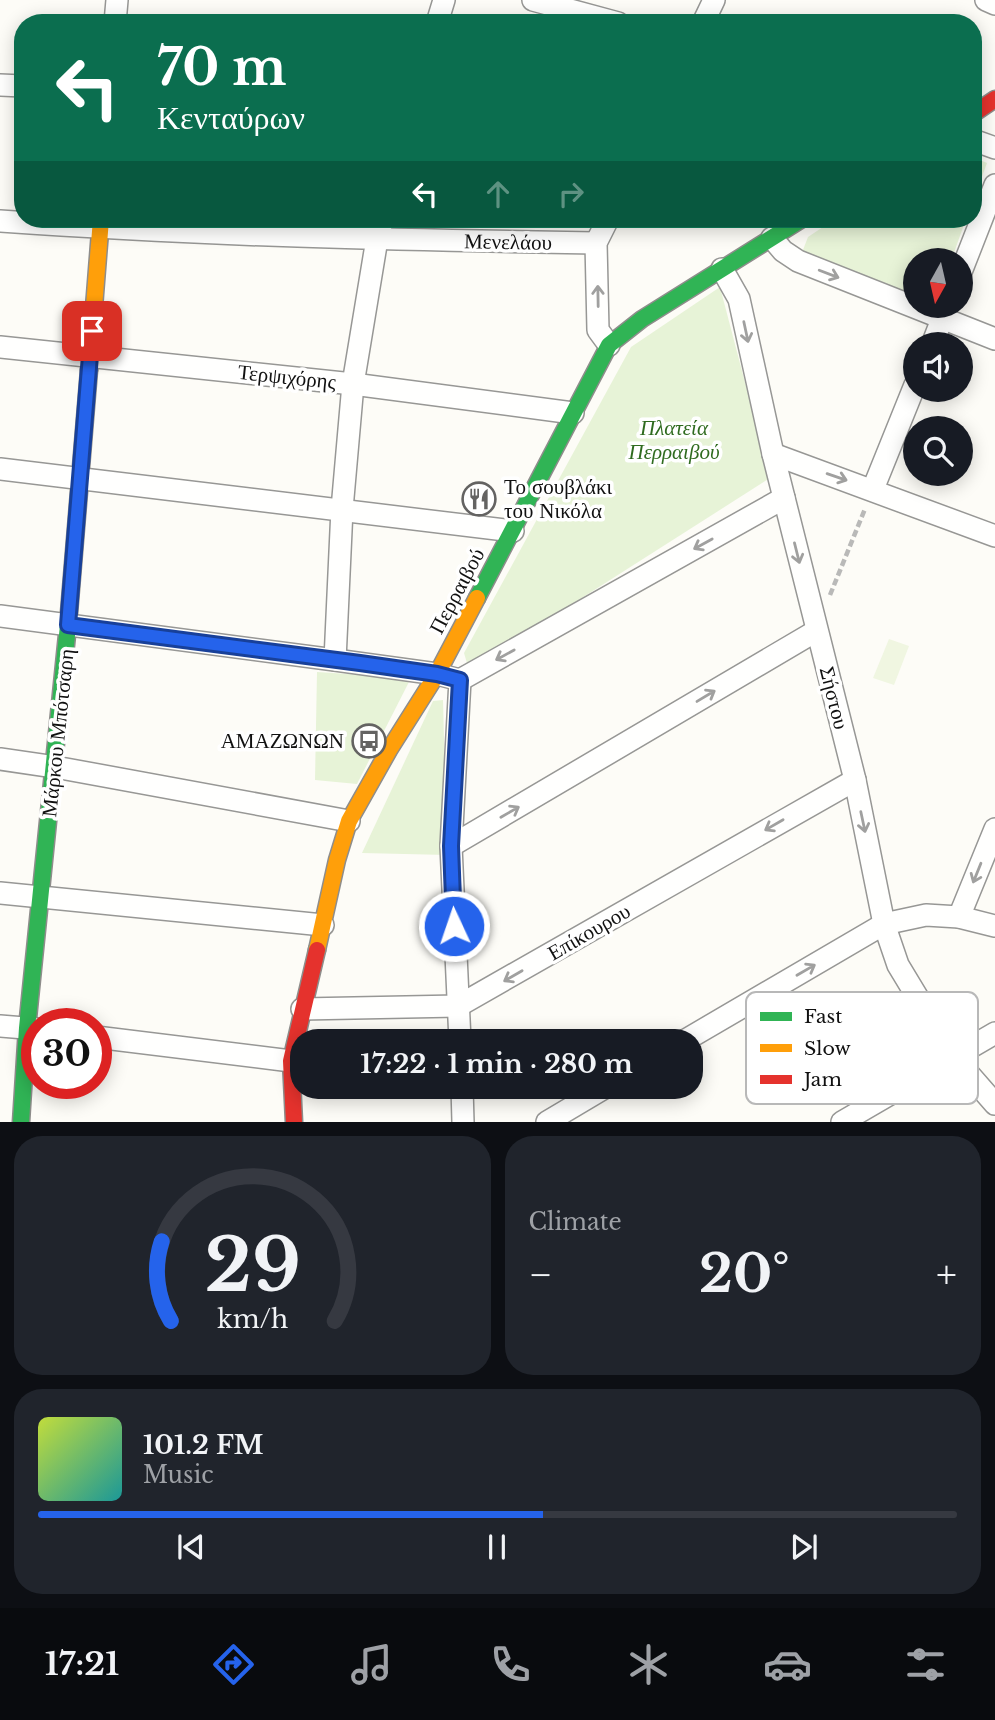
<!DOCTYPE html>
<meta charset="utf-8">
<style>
:root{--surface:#171b24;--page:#20242c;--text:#f1f3f6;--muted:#9ea1a6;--line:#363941;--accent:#2563eb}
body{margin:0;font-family:"Libre Baskerville",serif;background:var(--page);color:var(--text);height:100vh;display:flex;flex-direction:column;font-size:26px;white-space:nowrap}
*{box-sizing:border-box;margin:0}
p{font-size:23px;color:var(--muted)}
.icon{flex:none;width:38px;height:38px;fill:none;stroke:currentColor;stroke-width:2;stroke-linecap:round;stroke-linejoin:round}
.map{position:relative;height:1122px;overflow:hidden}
.sheet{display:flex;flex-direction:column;gap:14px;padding:14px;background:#0d0f14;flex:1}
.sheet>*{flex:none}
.hud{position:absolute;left:14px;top:14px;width:968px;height:214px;border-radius:28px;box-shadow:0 4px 18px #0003;background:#0b6e4f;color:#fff;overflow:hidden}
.needle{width:46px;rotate:188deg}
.fabs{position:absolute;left:903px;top:248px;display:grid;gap:14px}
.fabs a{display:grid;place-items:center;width:70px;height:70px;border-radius:50%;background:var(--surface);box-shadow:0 4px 18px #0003;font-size:35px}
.speed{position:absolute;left:21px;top:1008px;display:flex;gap:14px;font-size:35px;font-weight:700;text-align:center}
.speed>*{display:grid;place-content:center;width:91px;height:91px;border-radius:50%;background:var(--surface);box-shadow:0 4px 18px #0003;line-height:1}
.speed .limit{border:10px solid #d22;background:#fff;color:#111}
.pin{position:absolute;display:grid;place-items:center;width:60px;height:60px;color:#fff;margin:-30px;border-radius:14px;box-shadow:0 4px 10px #0006}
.me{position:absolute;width:77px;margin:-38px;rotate:357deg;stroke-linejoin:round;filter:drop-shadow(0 0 5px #0008)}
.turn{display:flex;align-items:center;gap:24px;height:147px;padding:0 28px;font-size:32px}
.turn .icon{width:91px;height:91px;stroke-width:2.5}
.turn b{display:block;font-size:49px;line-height:60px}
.lanes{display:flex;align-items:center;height:66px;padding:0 28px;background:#0003;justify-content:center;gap:35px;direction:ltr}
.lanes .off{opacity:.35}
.big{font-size:52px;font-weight:700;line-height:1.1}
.sheet .tile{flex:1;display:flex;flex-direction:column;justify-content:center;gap:10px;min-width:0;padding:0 24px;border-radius:28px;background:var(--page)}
.sheet .dial{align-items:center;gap:0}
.dial svg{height:182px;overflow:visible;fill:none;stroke:var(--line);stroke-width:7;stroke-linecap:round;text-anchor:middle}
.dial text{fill:var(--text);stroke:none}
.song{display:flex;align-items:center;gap:21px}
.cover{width:84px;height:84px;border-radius:10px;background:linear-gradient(135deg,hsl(70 70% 55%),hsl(180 70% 35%))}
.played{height:7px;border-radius:4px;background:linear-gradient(90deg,var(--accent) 55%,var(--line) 55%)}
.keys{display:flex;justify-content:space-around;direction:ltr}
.heat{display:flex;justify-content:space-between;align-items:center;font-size:38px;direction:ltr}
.sheet .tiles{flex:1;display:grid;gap:14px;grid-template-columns:1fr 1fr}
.tile:last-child{grid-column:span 2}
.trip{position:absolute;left:290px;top:1029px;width:413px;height:70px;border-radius:28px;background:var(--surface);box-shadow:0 4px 18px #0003;font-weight:700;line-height:70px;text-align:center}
.tabs{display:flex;height:112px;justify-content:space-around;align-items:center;background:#090b0e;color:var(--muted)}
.tabs .icon{width:49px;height:49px}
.tabs .active{color:var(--accent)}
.tabs b{font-size:32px;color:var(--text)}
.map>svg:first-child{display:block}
.green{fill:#e7f3d7}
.pitch{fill:#f0f6e1}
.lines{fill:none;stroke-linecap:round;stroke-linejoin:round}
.street-casing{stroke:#979795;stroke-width:24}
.fast-casing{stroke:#8e8d8b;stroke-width:19}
.slow-casing{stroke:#8e8d8b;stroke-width:19}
.jam-casing{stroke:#8e8d8b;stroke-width:19}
.path{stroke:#b9b9b8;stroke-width:4.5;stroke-dasharray:7 3.5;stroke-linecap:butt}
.street{stroke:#fffffe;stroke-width:21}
.fast{stroke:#30b455;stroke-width:16}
.slow{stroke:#ff9f0a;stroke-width:16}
.jam{stroke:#e5322d;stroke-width:16}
.oneway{stroke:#a0a09f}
.route-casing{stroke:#184099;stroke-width:18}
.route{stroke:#2563eb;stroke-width:12}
.labels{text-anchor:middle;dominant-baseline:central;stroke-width:7;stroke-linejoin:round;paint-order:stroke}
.street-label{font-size:21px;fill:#111;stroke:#fff}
.park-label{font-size:21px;font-style:italic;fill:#2f6b1f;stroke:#fff}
.poi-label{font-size:21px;fill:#111;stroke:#fff;text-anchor:start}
.key{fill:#fff;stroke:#b8b8b8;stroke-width:2}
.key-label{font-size:19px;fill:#111}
</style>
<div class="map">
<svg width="995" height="1122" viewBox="0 0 995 1122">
<rect width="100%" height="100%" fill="#fdfcf7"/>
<g class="green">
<path d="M973,157l14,6 -14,38z"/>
<path d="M835,219h131l-15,42h-36v42l-114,-48 7,-18z"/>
<path d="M720,287l50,191 -301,192 -5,-17 167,-306z"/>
<path d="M317,672l94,6 -54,106 -42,-4z"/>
<path d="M443,700l4,155 -85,-2 71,-152z"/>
</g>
<path class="pitch" d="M889,639l20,7 -15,39 -21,-7z"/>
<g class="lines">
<defs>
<g id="street">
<path d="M533,0l85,23"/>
<path d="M986,0l9,4"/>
<path d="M115,23l2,-23"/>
<path d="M437,23l7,-23"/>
<path d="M703,23l11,-23"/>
<path d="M0,85l23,1"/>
<path d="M973,140l22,8"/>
<path d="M608,219l-12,24 2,87 11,15"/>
<path d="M0,221c198,14 397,19 596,22"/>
<path d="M772,238l11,13 15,10 197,78"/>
<path d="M722,269l17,30 34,155 82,326 29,144 14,41 55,91 42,48"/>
<path d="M961,272l34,-87"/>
<path d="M932,345l15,-39"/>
<path d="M0,347l353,37 220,29"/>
<path d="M773,454l222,82"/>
<path d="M0,469l513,62"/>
<path d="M873,489l42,-104"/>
<path d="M0,616l335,44 102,14 23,6 -9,166 9,195"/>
<path d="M335,660l7,-151 11,-125 24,-145 6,-20"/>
<path d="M460,680l324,-182"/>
<path d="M0,759l55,8 294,54"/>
<path d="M451,846l365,-215"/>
<path d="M0,893l323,32"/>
<path d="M959,917l36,-88"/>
<path d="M302,1009l156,-3 397,-226"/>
<path d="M0,1026l37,3"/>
<path d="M96,1037l195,24"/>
<path d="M684,1041l200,-117 42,-9 33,2 36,9"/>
<path d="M462,1087l1,35"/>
<path d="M547,1122l59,-35"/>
<path d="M842,1122l153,-89"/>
</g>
<g id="fast">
<path d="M477,598l132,-253 33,-26 160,-100"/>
<path d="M21,1122l6,-94 41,-403 21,-255"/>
</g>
<g id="slow">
<path d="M89,370l12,-151"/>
<path d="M317,950l20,-90 12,-39 40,-71 48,-76 40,-76"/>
</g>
<g id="jam">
<path d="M973,114l22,-15"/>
<path d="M294,1122l-3,-61 26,-111"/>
</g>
</defs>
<use href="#street" class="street-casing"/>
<use href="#fast" class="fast-casing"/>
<use href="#slow" class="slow-casing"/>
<use href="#jam" class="jam-casing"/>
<path class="path" d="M830,595l35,-86"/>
<use href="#street" class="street"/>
<use href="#fast" class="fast"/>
<use href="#slow" class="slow"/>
<use href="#jam" class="jam"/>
</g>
<defs><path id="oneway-shaft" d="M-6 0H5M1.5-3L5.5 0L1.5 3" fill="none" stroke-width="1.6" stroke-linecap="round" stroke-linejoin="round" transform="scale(1.75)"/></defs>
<g class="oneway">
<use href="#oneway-shaft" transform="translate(829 274) rotate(21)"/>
<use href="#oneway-shaft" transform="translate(598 296) rotate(-91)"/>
<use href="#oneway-shaft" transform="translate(746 332) rotate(78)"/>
<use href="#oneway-shaft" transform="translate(837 477) rotate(19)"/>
<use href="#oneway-shaft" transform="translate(703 544) rotate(151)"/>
<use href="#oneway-shaft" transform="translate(797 553) rotate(76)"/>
<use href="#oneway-shaft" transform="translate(505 655) rotate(151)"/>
<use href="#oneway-shaft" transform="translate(706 696) rotate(-31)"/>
<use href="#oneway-shaft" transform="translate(510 812) rotate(-30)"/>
<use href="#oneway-shaft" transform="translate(863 822) rotate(78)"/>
<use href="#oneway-shaft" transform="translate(774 825) rotate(150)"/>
<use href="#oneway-shaft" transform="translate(977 873) rotate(112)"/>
<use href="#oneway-shaft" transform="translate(806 970) rotate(-30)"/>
<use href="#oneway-shaft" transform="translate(513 976) rotate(150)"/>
</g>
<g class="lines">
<defs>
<path id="route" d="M92,331l-24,294 292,38 77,11 23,6 -9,166 3,80"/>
</defs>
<use href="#route" class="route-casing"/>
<use href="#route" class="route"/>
</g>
<defs>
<symbol id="restaurant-ring" viewBox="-11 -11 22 22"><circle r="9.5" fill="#fff" stroke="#646362" stroke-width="1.5"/><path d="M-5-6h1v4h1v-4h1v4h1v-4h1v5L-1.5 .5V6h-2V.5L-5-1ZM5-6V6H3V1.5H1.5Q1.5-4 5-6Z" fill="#646362"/></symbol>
<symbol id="bus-ring" viewBox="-11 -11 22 22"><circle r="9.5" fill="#fff" stroke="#646362" stroke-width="1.5"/><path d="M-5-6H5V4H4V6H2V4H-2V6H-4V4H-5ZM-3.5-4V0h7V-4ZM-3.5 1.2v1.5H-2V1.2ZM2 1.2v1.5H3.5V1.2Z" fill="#646362"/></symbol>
</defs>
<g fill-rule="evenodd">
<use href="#restaurant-ring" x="460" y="480" width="38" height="38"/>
<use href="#bus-ring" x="350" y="722" width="38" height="38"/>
</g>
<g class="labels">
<g class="street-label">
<text transform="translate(508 242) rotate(1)">Μενελάου</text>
<text transform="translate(287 377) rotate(6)">Τερψιχόρης</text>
<text transform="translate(457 591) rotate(-62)">Περραιβού</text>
<text transform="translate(834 698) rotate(76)">Σήστου</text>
<text transform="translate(58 733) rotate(-84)">Μάρκου Μπότσαρη</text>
<text transform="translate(589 932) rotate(-30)">Επίκουρου</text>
</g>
<g class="park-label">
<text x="674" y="428">Πλατεία<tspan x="674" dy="24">Περραιβού</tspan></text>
</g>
<g class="poi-label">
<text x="504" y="487">Το σουβλάκι<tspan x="504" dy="24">του Νικόλα</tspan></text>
<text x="344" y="741" text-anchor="end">ΑΜΑΖΩΝΩΝ</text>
</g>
</g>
<rect x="746" y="992" width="232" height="112" rx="10" class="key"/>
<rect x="760" y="1012" width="32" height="9" fill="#30b455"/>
<rect x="760" y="1044" width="32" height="8" fill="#ff9f0a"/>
<rect x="760" y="1075" width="32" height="9" fill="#e5322d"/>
<g class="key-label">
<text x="804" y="1023">Fast</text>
<text x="804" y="1055">Slow</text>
<text x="804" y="1086">Jam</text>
</g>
</svg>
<div class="fabs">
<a><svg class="needle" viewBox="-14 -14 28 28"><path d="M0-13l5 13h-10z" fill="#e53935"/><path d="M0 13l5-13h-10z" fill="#9ea1a6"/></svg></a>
<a><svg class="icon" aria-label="sound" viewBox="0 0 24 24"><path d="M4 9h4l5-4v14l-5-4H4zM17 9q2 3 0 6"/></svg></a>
<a><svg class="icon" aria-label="search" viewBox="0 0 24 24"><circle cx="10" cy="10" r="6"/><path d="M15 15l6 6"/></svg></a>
</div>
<div class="speed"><div class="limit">30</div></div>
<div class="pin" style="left:92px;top:331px;background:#d93025"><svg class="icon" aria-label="arrive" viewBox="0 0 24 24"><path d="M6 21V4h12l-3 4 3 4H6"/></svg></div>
<svg class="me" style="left:454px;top:926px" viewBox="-20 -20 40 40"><circle r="17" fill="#2563eb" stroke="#fff" stroke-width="3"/><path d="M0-11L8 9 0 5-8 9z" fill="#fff"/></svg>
<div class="trip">17:22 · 1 min · 280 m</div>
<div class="hud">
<div class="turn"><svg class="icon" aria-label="left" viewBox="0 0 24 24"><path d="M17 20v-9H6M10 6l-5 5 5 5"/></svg><div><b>70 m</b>Κενταύρων</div></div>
<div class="lanes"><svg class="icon" aria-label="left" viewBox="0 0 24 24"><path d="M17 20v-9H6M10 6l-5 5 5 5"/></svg><svg class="icon off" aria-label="ahead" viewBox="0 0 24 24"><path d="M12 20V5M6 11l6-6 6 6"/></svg><svg class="icon off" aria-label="right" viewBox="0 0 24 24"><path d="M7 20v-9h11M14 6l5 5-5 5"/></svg></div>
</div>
</div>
<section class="sheet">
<div class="tiles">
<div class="tile dial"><svg viewBox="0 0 100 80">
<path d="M14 69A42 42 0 1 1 86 69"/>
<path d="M14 69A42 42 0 0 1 10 34" stroke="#2563eb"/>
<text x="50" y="56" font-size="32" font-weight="700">29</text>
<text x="50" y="72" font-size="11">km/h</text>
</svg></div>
<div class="tile"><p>Climate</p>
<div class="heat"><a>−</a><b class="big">20°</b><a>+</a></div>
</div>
<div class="tile">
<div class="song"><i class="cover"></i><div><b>101.2 FM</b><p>Music</p></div></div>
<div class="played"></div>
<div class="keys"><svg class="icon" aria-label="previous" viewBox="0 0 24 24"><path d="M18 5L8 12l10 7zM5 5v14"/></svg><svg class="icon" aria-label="pause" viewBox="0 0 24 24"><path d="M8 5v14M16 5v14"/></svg><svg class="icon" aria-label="next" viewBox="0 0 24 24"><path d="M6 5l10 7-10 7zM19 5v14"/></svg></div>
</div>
</div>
</section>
<nav class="tabs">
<b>17:21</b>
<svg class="icon active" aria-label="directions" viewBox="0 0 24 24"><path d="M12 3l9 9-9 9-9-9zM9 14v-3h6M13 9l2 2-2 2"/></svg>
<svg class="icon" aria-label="music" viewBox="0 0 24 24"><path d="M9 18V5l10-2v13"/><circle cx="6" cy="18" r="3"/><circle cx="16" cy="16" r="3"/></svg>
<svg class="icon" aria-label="phone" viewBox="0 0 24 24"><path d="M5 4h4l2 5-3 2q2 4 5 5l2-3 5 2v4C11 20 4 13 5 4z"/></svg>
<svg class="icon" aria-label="climate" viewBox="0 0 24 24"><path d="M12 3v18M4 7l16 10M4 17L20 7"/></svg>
<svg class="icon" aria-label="car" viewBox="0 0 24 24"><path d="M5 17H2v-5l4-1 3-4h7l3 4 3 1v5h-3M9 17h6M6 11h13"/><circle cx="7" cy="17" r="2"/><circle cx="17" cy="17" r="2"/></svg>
<svg class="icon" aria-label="filters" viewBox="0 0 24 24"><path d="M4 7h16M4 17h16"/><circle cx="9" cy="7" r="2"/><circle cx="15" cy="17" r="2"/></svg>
</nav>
